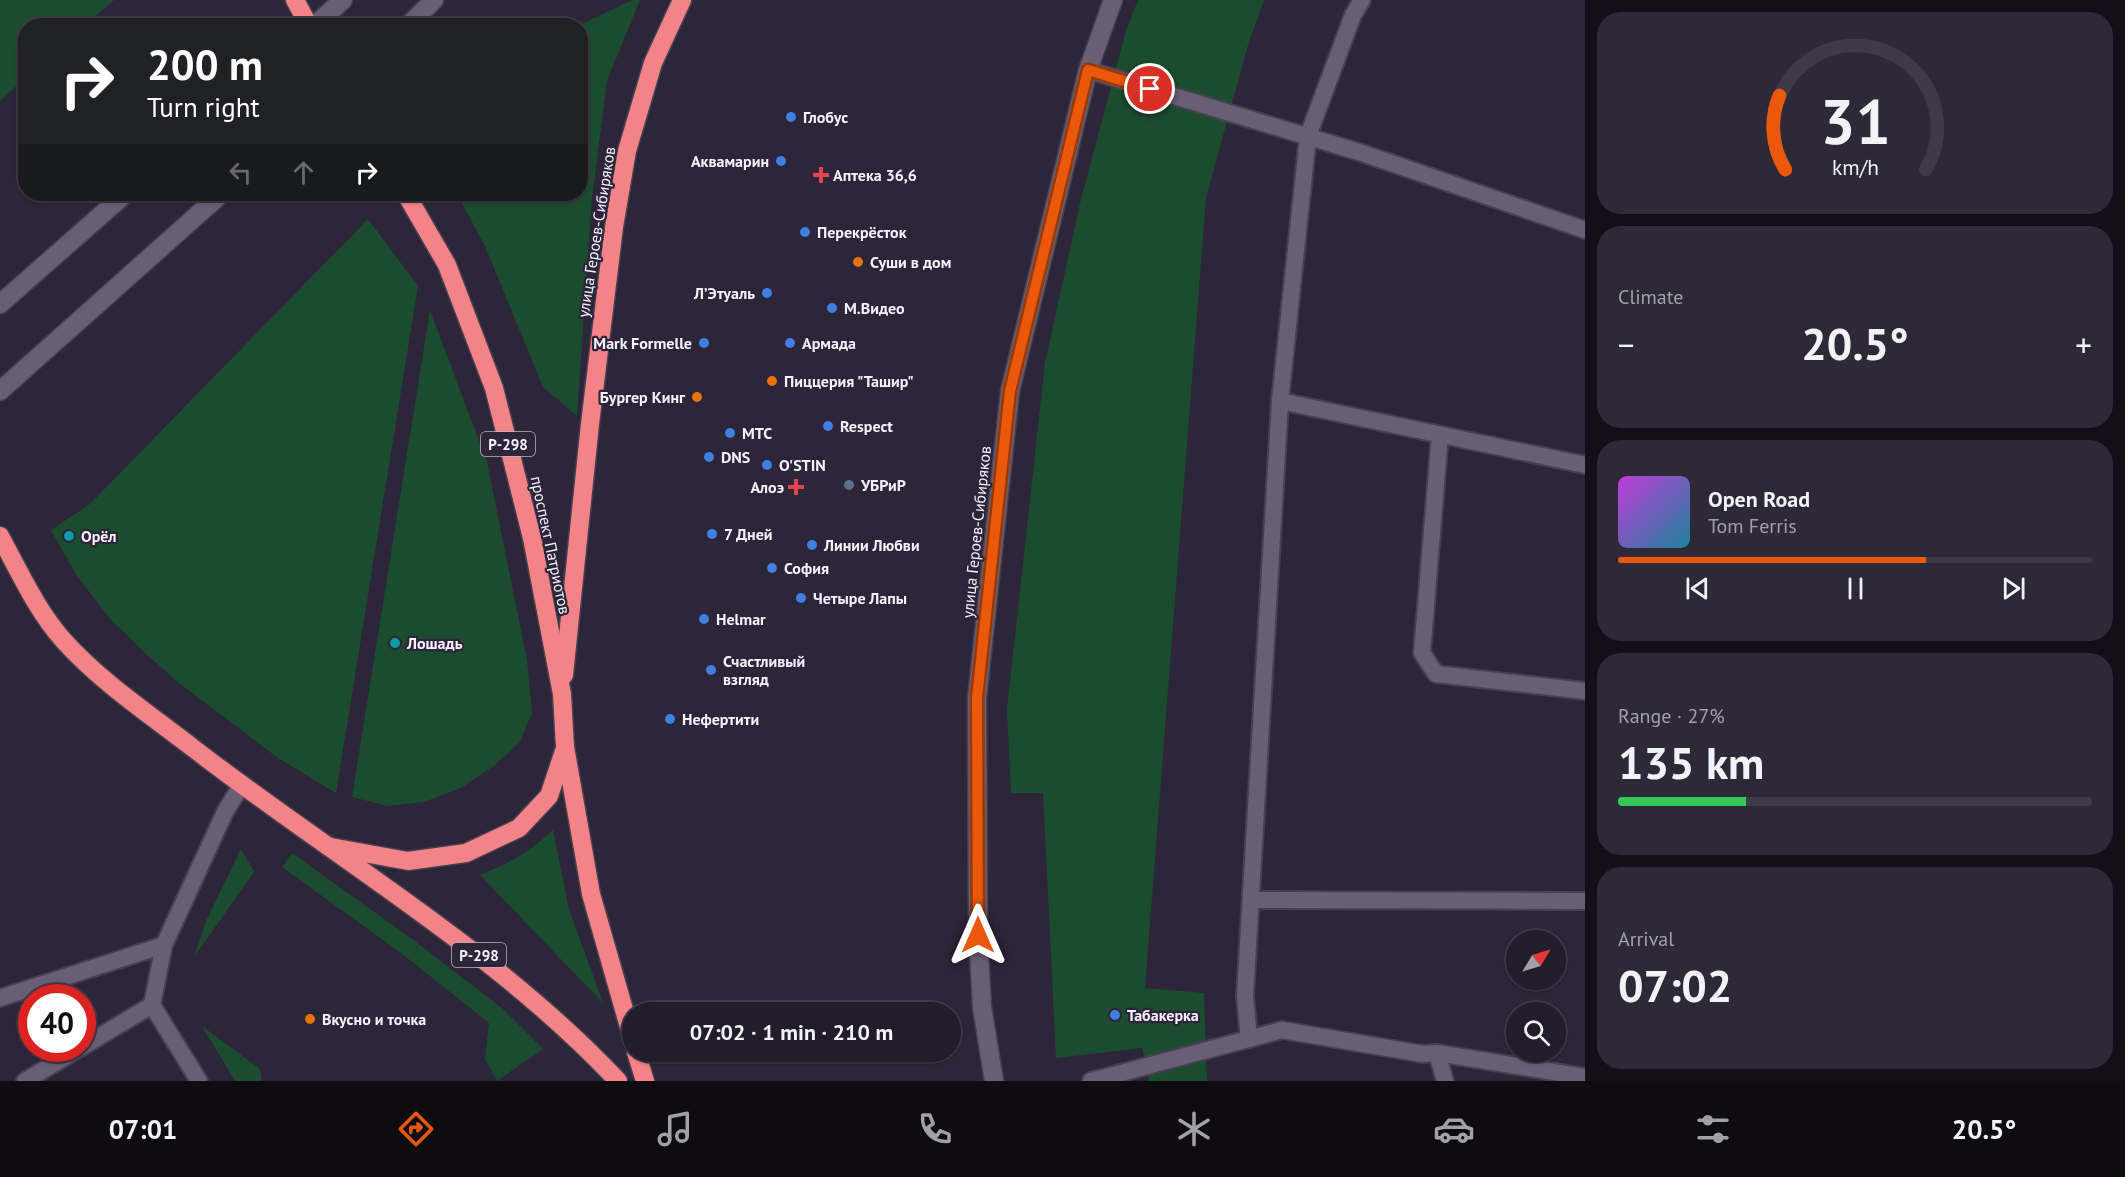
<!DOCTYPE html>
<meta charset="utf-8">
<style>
:root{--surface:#221c2b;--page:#2e2937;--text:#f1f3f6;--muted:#a2a1a9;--line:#3f3a47;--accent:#ea580c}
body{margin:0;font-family:"PT Sans",sans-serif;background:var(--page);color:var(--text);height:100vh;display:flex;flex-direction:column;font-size:22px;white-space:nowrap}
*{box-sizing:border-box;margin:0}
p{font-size:20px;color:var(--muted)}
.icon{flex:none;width:33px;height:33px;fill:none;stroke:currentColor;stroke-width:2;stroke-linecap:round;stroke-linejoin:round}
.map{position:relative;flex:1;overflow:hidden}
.details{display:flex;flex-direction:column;gap:12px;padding:12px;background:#130f18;width:540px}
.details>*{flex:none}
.guide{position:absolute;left:18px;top:18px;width:570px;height:183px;border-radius:24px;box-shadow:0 2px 4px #0004,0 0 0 2px var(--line);background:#202124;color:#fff;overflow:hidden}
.needle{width:39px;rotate:52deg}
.controls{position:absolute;left:1506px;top:930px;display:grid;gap:12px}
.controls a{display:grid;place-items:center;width:60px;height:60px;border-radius:50%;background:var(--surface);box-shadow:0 2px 4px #0004,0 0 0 2px var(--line);font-size:30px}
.speed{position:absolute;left:18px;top:984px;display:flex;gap:12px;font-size:30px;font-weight:700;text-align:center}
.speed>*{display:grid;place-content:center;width:78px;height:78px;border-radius:50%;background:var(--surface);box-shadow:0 2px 4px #0004,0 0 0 2px var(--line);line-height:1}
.speed .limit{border:9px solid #d22;background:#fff;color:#111}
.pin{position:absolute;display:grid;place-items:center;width:51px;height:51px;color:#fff;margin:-26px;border:3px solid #fff;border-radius:50%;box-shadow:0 2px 6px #0007}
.me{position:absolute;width:66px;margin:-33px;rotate:0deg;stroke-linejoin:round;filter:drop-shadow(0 0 4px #0008)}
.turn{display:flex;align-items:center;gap:21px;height:126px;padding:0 30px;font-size:27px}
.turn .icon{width:78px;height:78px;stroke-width:2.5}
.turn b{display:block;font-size:42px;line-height:51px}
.lanes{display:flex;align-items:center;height:57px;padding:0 30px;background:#0003;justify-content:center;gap:30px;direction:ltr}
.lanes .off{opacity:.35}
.big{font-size:45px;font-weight:800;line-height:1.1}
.details .card{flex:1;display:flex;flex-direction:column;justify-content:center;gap:9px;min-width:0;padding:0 21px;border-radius:24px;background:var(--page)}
.details .dial{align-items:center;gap:0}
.dial svg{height:156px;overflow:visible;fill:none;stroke:var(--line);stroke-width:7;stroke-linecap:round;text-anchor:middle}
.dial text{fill:var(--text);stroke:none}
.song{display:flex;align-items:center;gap:18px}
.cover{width:72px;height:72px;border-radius:9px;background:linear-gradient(135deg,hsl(290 70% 55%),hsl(190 70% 35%))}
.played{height:6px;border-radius:3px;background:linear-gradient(90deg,var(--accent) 65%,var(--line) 65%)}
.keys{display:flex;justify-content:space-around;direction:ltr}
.heat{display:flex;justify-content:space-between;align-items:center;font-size:33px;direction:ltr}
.charge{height:9px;border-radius:4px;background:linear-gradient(90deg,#34c759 27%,var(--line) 0)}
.trip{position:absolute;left:622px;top:1002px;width:339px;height:60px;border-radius:30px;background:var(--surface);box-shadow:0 2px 4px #0004,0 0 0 2px var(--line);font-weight:800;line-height:60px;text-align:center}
.dock{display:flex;height:96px;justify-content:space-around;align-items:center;background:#0e0b11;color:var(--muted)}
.dock .icon{width:42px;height:42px}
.dock .active{color:var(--accent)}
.dock b{font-size:27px;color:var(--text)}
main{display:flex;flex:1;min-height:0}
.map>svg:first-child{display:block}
.green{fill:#1c4c30}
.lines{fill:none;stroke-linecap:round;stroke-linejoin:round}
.lane-casing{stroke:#464050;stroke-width:20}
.street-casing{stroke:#464050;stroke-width:21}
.secondary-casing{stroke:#464050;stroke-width:21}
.highway-casing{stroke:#464050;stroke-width:21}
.lane{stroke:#685f76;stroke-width:16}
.street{stroke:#685f76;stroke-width:18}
.secondary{stroke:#685f76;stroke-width:18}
.highway{stroke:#f38386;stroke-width:18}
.route-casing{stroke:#983908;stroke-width:15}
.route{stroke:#ea580c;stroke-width:10}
.shop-dot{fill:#3f7fe0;stroke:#2d2539;stroke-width:2}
.health-dot{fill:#e0444e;stroke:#2d2539;stroke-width:2}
.food-dot{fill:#e8710a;stroke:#2d2539;stroke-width:2}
.service-dot{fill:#5c6f8a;stroke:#2d2539;stroke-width:2}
.culture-dot{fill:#0f9aa8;stroke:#2d2539;stroke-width:2}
.labels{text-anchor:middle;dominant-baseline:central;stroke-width:4.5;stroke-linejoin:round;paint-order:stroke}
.shield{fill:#2d2539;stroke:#bab4c3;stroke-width:1.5}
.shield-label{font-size:15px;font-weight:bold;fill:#f6f1fe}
.poi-label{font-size:16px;font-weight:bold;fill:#f6f1fe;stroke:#2d2539;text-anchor:start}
.street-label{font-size:16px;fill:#f6f1fe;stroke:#2d2539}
</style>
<main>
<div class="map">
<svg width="1585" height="1081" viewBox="0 0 1585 1081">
<rect width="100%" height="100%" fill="#2d2539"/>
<g class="green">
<path d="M0,0h114l-29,25 -59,1 -1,52 -25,23z"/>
<path d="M632,0h8l-33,81 -15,118 -15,217 -34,-29 -58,-141 -28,-52h123v-169z"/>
<path d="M1138,0h126l-16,45 -42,153 -61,790 59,5 3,88h-58l-7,-33 -86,10 -13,-265h-32l-4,-84 38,-346 36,-164 45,-168z"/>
<path d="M368,219l50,67 -82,507 -58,-35 -99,-75 -35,-31 -33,-32 -34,-44 -26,-46 39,-26z"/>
<path d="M430,310l57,152 40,198 5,53 -12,29 -25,23 -34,23 -37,14 -36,4 -36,-9z"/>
<path d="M553,830l16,79 34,94 -123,-128c31,-13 48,-22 73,-45z"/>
<path d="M241,849l13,23 -60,85 12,-36z"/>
<path d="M292,853l120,86 91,70 40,40 -46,32 -12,-22 4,-36 -88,-70 -119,-86z"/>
<path d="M202,1026l58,43 2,12h-27z"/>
</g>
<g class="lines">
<defs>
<g id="lane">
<path d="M1088,70l274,83 223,77"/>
<path d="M1280,401l305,64"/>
<path d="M1440,435l-18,218 14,21 149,17"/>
<path d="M1251,900l334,1"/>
<path d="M0,998l164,-53"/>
<path d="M1249,1039l-4,-43 35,-595 28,-265 45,-121 9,-15"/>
<path d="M82,1047l70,-42"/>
<path d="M1437,1053l8,28"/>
<path d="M25,1081l55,-33"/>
<path d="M199,1081l-47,-76 12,-60 61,-133 16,-26"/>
<path d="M1091,1081l191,-51 141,24 14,-1 148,24"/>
</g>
<g id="street">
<path d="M314,26l29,-26"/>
<path d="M408,26l26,-26"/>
<path d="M0,304l125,-110"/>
<path d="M0,391l221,-197"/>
</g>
<path id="secondary" d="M994,1081l-12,-74 -4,-72 -1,-237 33,-307 78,-321 25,-70"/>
<g id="highway">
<path d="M295,0l14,26"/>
<path d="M406,194l41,71 47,123 38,150 30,156 3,53 26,147 42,147"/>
<path d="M0,536c19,35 37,75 64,105 37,41 85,73 129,107 142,110 301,201 425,333"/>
<path d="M564,675l26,-251 24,-197 13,-76 26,-88 29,-63"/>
<path d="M331,847l77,14 58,-8 53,-25 30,-32 15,-45"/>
<path d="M636,1052l9,29"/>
</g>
</defs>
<use href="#lane" class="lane-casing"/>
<use href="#street" class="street-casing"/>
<use href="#secondary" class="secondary-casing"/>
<use href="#highway" class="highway-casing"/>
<use href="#lane" class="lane"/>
<use href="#street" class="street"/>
<use href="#secondary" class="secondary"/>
<use href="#highway" class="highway"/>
</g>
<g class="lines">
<defs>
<path id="route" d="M978,935l-1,-237 33,-307 78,-321 62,19"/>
</defs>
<use href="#route" class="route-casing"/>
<use href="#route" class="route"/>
</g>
<g class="shop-dot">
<circle cx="791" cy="117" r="6"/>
<circle cx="781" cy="161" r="6"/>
<circle cx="805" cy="232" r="6"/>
<circle cx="767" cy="293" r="6"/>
<circle cx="832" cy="308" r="6"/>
<circle cx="704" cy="343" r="6"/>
<circle cx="790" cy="343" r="6"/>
<circle cx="828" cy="426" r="6"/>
<circle cx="730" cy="433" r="6"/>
<circle cx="709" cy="457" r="6"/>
<circle cx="767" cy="465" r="6"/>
<circle cx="712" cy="534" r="6"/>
<circle cx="812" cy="545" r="6"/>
<circle cx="772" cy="568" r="6"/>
<circle cx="801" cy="598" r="6"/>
<circle cx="704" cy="619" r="6"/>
<circle cx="711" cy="670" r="6"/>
<circle cx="670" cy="719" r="6"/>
<circle cx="1115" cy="1015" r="6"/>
</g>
<g class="health-dot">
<path d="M818 166h6v6h6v6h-6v6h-6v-6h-6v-6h6z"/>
<path d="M793 478h6v6h6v6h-6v6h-6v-6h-6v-6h6z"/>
</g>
<g class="food-dot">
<circle cx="858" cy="262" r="6"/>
<circle cx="772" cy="381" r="6"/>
<circle cx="697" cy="397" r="6"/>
<circle cx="310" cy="1019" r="6"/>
</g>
<circle class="service-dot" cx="849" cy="485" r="6"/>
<g class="culture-dot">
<circle cx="69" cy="536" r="6"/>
<circle cx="395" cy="643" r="6"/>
</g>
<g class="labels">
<g class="shield">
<rect x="481" y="432" width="54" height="24" rx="4.5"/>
<rect x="452" y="943" width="54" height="24" rx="4.5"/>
</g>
<g class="shield-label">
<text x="508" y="444">Р-298</text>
<text x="479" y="955">Р-298</text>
</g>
<g class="poi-label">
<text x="803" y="117">Глобус</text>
<text x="769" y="161" text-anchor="end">Аквамарин</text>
<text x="833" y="175">Аптека 36,6</text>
<text x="817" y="232">Перекрёсток</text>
<text x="870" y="262">Суши в дом</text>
<text x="755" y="293" text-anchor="end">Л’Этуаль</text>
<text x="844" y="308">М.Видео</text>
<text x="692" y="343" text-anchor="end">Mark Formelle</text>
<text x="802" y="343">Армада</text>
<text x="784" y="381">Пиццерия "Ташир"</text>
<text x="685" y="397" text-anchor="end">Бургер Кинг</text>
<text x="840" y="426">Respect</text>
<text x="742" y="433">МТС</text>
<text x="721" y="457">DNS</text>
<text x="779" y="465">O'STIN</text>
<text x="861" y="485">УБРиР</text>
<text x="784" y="487" text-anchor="end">Алоэ</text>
<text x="724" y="534">7 Дней</text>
<text x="81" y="536">Орёл</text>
<text x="824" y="545">Линии Любви</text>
<text x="784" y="568">София</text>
<text x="813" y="598">Четыре Лапы</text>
<text x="716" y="619">Helmar</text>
<text x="407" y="643">Лошадь</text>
<text x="723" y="661">Счастливый<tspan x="723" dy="18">взгляд</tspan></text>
<text x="682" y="719">Нефертити</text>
<text x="1127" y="1015">Табакерка</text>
<text x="322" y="1019">Вкусно и точка</text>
</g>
<g class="street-label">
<text transform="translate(596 232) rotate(-81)">улица Героев-Сибиряков</text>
<text transform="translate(976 532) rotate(-84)">улица Героев-Сибиряков</text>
<text transform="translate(551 545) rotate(78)">проспект Патриотов</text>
</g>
</g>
</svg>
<div class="controls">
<a><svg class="needle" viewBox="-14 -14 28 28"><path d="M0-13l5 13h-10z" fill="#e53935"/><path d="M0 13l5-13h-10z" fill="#a2a1a9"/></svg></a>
<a><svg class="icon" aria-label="search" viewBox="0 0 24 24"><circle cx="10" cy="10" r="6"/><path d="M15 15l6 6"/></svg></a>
</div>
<div class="speed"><div class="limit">40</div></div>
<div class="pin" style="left:1150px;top:89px;background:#d93025"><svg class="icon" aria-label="arrive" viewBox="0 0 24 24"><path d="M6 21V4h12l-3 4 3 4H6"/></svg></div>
<svg class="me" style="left:978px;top:935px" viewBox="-20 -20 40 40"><path d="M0-17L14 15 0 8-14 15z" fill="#ea580c" stroke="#fff" stroke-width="4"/></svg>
<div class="trip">07:02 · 1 min · 210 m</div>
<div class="guide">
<div class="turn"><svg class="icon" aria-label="right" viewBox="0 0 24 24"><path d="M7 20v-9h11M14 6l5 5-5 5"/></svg><div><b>200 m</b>Turn right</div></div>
<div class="lanes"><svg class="icon off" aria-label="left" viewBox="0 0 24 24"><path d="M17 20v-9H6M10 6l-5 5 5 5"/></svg><svg class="icon off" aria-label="ahead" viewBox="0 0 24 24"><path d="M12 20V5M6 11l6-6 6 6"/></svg><svg class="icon" aria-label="right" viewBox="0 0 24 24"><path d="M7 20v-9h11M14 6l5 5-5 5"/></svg></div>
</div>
</div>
<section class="details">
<div class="card dial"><svg viewBox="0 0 100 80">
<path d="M14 69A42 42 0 1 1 86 69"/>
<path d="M14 69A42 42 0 0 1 11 31" stroke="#ea580c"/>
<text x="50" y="56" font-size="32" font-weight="700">31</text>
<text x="50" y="72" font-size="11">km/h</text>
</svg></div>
<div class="card"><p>Climate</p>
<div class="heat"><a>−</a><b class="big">20.5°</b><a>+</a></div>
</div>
<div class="card">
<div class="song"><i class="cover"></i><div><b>Open Road</b><p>Tom Ferris</p></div></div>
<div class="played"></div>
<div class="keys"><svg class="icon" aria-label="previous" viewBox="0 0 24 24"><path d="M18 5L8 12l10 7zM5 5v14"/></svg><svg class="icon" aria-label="pause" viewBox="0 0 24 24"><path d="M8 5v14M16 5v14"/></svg><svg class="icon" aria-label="next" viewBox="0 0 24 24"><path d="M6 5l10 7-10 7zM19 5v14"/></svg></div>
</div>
<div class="card"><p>Range · 27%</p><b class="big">135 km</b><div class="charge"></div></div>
<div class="card"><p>Arrival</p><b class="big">07:02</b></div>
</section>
</main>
<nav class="dock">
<b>07:01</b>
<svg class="icon active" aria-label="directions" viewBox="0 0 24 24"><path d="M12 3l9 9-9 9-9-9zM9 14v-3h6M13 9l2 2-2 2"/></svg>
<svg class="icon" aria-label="music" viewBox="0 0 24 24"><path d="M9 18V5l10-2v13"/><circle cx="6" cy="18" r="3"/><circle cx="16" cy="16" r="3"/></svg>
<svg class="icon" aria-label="phone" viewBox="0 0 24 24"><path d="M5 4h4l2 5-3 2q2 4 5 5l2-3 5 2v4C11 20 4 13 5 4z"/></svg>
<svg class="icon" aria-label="climate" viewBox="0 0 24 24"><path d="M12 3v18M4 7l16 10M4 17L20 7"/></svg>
<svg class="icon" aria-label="car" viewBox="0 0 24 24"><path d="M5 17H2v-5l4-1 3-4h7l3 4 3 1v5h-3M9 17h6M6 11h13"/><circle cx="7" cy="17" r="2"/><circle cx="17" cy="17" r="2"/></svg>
<svg class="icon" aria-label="filters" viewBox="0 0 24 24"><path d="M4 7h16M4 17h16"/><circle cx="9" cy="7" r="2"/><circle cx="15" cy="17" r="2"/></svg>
<b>20.5°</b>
</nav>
